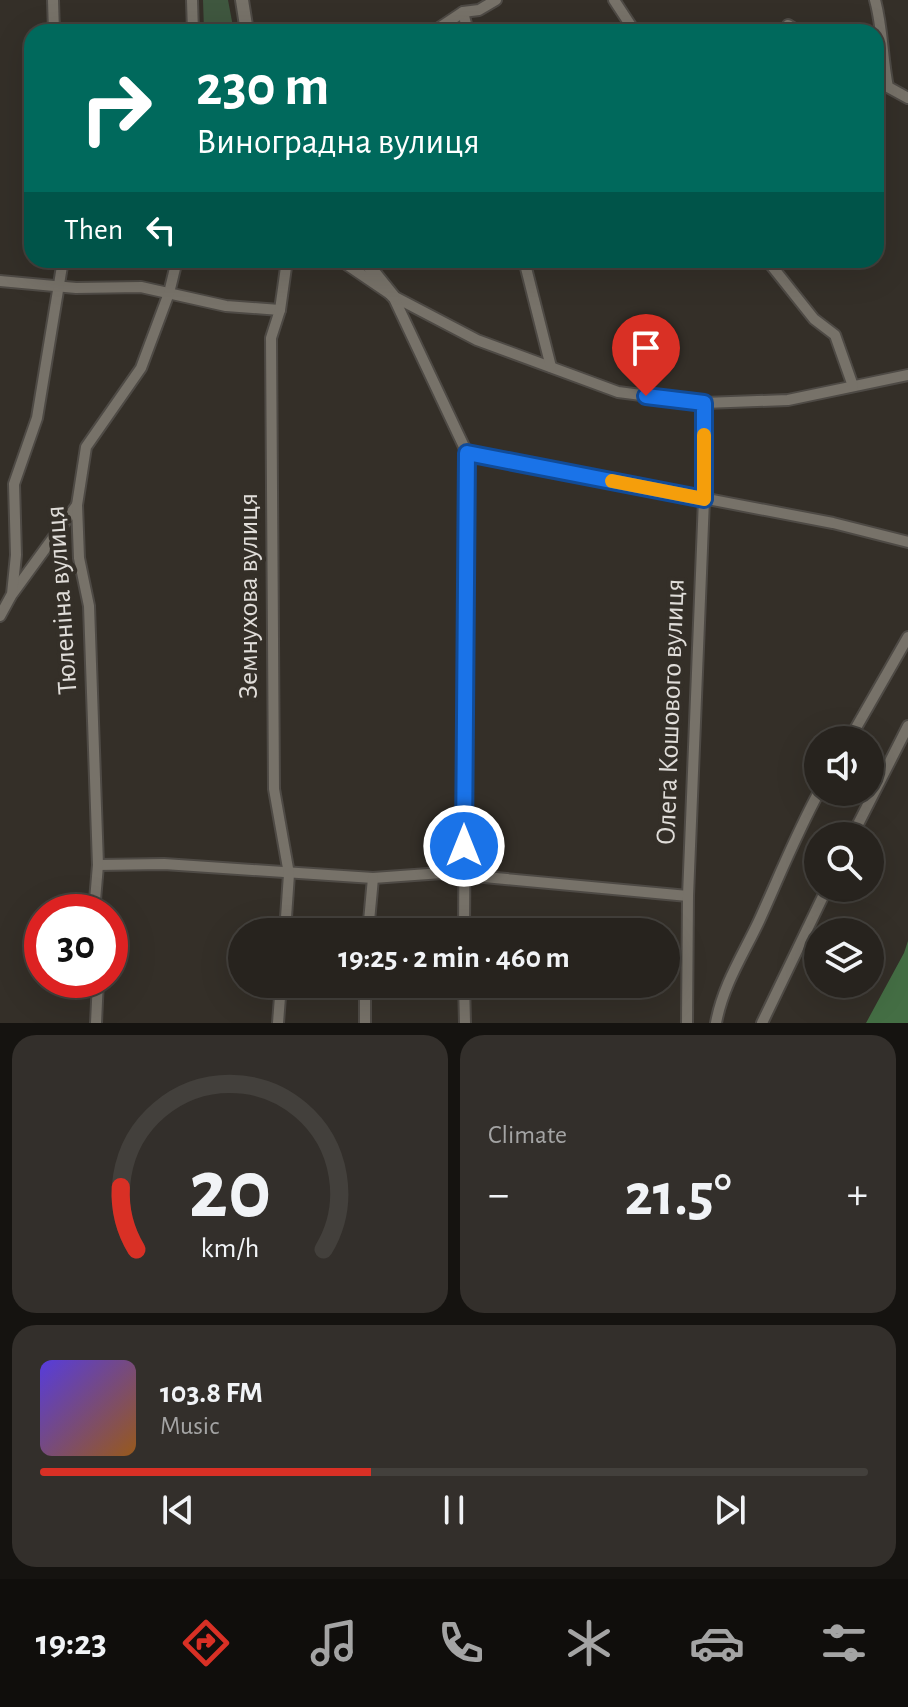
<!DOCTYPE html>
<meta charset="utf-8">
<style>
:root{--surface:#27231e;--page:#332f2b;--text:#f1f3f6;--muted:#a4a4a4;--line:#43403c;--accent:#d93025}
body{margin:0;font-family:"Alegreya Sans",sans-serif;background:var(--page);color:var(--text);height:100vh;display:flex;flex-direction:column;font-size:30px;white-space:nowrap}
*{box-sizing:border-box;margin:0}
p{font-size:26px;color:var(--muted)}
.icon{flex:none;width:44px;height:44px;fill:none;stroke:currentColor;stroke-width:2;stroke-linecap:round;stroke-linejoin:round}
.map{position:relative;height:1023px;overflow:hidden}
.side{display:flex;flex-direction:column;gap:12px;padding:12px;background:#151310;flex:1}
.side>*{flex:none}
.hud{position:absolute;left:24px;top:24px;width:860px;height:244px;border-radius:24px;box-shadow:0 8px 32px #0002,0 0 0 2px var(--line);background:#00695c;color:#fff;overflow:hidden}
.controls{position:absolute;left:804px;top:726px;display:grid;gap:16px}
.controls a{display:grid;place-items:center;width:80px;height:80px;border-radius:50%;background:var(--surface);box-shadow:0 8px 32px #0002,0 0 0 2px var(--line);font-size:40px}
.speed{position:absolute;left:24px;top:894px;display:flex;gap:16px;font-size:40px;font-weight:700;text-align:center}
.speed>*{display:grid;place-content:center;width:104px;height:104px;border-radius:50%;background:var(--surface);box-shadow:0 8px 32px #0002,0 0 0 2px var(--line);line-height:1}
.speed .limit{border:12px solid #d22;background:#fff;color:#111}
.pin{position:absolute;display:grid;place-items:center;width:68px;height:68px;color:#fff;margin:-82px -34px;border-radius:50% 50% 50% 0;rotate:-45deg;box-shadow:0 0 8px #0007}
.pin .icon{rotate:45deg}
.me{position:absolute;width:88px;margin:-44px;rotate:0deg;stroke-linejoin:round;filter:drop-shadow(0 0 6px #0008)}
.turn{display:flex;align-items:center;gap:28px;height:168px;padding:0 40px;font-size:36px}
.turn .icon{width:104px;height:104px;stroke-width:2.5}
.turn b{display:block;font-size:56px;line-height:68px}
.then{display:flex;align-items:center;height:76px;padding:0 40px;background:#0003;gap:16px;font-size:30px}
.big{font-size:60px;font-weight:700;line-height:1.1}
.side .widget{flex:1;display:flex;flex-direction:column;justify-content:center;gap:12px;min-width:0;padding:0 28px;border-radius:24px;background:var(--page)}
.side .dial{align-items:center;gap:0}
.dial svg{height:208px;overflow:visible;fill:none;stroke:var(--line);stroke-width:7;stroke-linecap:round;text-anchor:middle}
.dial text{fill:var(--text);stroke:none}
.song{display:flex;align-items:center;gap:24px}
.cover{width:96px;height:96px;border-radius:12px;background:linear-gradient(135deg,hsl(250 70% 55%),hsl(30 70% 35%))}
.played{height:8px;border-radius:4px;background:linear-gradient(90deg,var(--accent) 40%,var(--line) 40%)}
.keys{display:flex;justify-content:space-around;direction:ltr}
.heat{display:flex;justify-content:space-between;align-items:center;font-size:44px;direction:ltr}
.side .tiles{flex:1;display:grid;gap:12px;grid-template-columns:1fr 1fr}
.widget:last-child{grid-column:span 2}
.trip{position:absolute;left:228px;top:918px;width:452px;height:80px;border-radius:40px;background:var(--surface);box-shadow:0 8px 32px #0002,0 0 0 2px var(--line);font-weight:700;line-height:80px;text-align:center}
.dock{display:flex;height:128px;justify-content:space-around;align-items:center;background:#100e0c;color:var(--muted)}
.dock .icon{width:56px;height:56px}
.dock .active{color:var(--accent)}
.dock b{font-size:36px;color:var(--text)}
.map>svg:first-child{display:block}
.green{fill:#3f573f}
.forest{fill:#446e44}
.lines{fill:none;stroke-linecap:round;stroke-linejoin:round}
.minor-casing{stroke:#4e4a45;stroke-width:14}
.tertiary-casing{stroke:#4e4a45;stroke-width:16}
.minor{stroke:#777269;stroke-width:10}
.tertiary{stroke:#777269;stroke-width:12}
.route-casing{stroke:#114b97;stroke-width:20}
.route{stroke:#1a73e8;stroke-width:14}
.slow{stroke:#f59e0b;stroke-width:14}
.labels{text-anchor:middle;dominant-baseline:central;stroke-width:8;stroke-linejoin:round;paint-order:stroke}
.street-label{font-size:28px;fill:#e0ddd9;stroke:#342f28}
</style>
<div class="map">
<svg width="908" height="1023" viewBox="0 0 908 1023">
<rect width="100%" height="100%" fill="#342f28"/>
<path class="green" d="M203,0h25l6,32h-30z"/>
<path class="forest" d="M908,941v82h-42l38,-70z"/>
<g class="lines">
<defs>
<g id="minor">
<path d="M53,0l1,32"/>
<path d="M192,0l1,32"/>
<path d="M614,0l21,32"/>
<path d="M875,0c8,29 7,58 13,87l20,11"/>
<path d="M463,12l5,20"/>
<path d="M788,25l11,7"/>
<path d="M433,32l30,-20 16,-2 17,-10"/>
<path d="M340,260l53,36 84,44 141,52 86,11 84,-3 120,-25"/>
<path d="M524,260l27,107"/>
<path d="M767,260l47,59 21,16 18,51"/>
<path d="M0,281l76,7 65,-1 85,19 54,4"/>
<path d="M393,296l74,157 -3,479"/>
<path d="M467,453l366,70 75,19"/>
<path d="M13,593l64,-88"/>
<path d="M0,616l12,-22 4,-39 -2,-71 23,-66 26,-158"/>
<path d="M849,740l59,-103"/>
<path d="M852,836l56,-110"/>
<path d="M98,865l66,-1 209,14 69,-5 246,23"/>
<path d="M94,912l4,-47 -9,-259 -10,-48 -2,-53 9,-58 55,-79 28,-75 8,-33"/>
<path d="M285,932l4,-58 -15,-85 -3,-451 9,-28 7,-50"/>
<path d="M368,932l5,-54"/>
<path d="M365,984v39"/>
<path d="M464,984l1,39"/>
<path d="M96,1023l2,-43"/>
<path d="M278,1023l3,-39"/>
<path d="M687,1023l1,-127 16,-397v-96"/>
<path d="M716,1023c7,-38 27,-68 43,-102 20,-44 37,-87 60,-129"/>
<path d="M762,1023l65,-135"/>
</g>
<g id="tertiary">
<path d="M242,0l5,32"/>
<path d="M364,260l29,36"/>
</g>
</defs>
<use href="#minor" class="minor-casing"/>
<use href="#tertiary" class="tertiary-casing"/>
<use href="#minor" class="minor"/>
<use href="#tertiary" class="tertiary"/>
</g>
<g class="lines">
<defs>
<path id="route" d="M464,846l3,-393 237,46v-96l-58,-7"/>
</defs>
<use href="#route" class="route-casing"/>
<use href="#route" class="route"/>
<path class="slow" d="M612,481l92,18v-64"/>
</g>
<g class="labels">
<g class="street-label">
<text transform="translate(249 596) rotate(-90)">Земнухова вулиця</text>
<text transform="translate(62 600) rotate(-94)">Тюленіна вулиця</text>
<text transform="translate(671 712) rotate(-88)">Олега Кошового вулиця</text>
</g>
</g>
</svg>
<div class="controls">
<a><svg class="icon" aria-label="sound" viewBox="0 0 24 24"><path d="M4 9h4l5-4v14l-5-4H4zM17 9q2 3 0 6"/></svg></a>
<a><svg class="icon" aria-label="search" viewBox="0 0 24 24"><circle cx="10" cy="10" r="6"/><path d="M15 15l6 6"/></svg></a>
<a><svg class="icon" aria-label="layers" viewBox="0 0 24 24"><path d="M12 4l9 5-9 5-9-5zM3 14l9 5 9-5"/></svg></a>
</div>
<div class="speed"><div class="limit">30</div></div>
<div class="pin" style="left:646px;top:396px;background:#d93025"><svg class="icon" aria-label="arrive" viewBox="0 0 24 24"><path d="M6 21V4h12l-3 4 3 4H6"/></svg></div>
<svg class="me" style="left:464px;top:846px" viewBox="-20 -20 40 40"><circle r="17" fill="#1a73e8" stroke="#fff" stroke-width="3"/><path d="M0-11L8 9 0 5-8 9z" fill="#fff"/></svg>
<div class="trip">19:25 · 2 min · 460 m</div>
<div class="hud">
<div class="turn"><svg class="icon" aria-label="right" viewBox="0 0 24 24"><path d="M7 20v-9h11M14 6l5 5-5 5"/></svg><div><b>230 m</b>Виноградна вулиця</div></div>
<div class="then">Then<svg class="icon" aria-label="left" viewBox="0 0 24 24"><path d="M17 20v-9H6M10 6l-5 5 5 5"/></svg></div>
</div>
</div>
<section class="side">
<div class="tiles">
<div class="widget dial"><svg viewBox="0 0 100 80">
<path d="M14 69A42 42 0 1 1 86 69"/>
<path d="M14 69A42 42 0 0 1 8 45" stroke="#d93025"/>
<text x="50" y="56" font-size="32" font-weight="700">20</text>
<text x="50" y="72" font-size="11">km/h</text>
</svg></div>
<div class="widget"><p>Climate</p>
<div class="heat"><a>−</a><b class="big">21.5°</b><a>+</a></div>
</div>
<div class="widget">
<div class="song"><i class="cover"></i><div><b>103.8 FM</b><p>Music</p></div></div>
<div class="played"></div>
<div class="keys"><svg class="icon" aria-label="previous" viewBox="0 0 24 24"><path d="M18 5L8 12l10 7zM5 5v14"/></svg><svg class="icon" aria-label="pause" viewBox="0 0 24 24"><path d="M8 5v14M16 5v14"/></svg><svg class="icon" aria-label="next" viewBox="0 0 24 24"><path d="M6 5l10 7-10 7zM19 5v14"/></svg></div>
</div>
</div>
</section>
<nav class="dock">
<b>19:23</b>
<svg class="icon active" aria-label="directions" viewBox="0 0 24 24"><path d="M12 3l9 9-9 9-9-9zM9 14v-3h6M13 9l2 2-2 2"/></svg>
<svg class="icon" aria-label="music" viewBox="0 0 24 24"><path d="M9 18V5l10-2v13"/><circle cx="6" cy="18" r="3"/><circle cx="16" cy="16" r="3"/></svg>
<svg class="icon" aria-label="phone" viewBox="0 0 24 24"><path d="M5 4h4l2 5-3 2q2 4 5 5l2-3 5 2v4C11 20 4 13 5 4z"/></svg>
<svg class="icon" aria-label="climate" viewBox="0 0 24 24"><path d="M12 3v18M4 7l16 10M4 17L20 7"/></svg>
<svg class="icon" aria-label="car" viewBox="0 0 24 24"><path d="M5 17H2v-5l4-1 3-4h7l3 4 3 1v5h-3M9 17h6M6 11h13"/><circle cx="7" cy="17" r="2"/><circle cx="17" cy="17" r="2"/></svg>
<svg class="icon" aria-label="filters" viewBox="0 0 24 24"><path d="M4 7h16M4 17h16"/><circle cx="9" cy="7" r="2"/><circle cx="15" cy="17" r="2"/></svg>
</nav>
